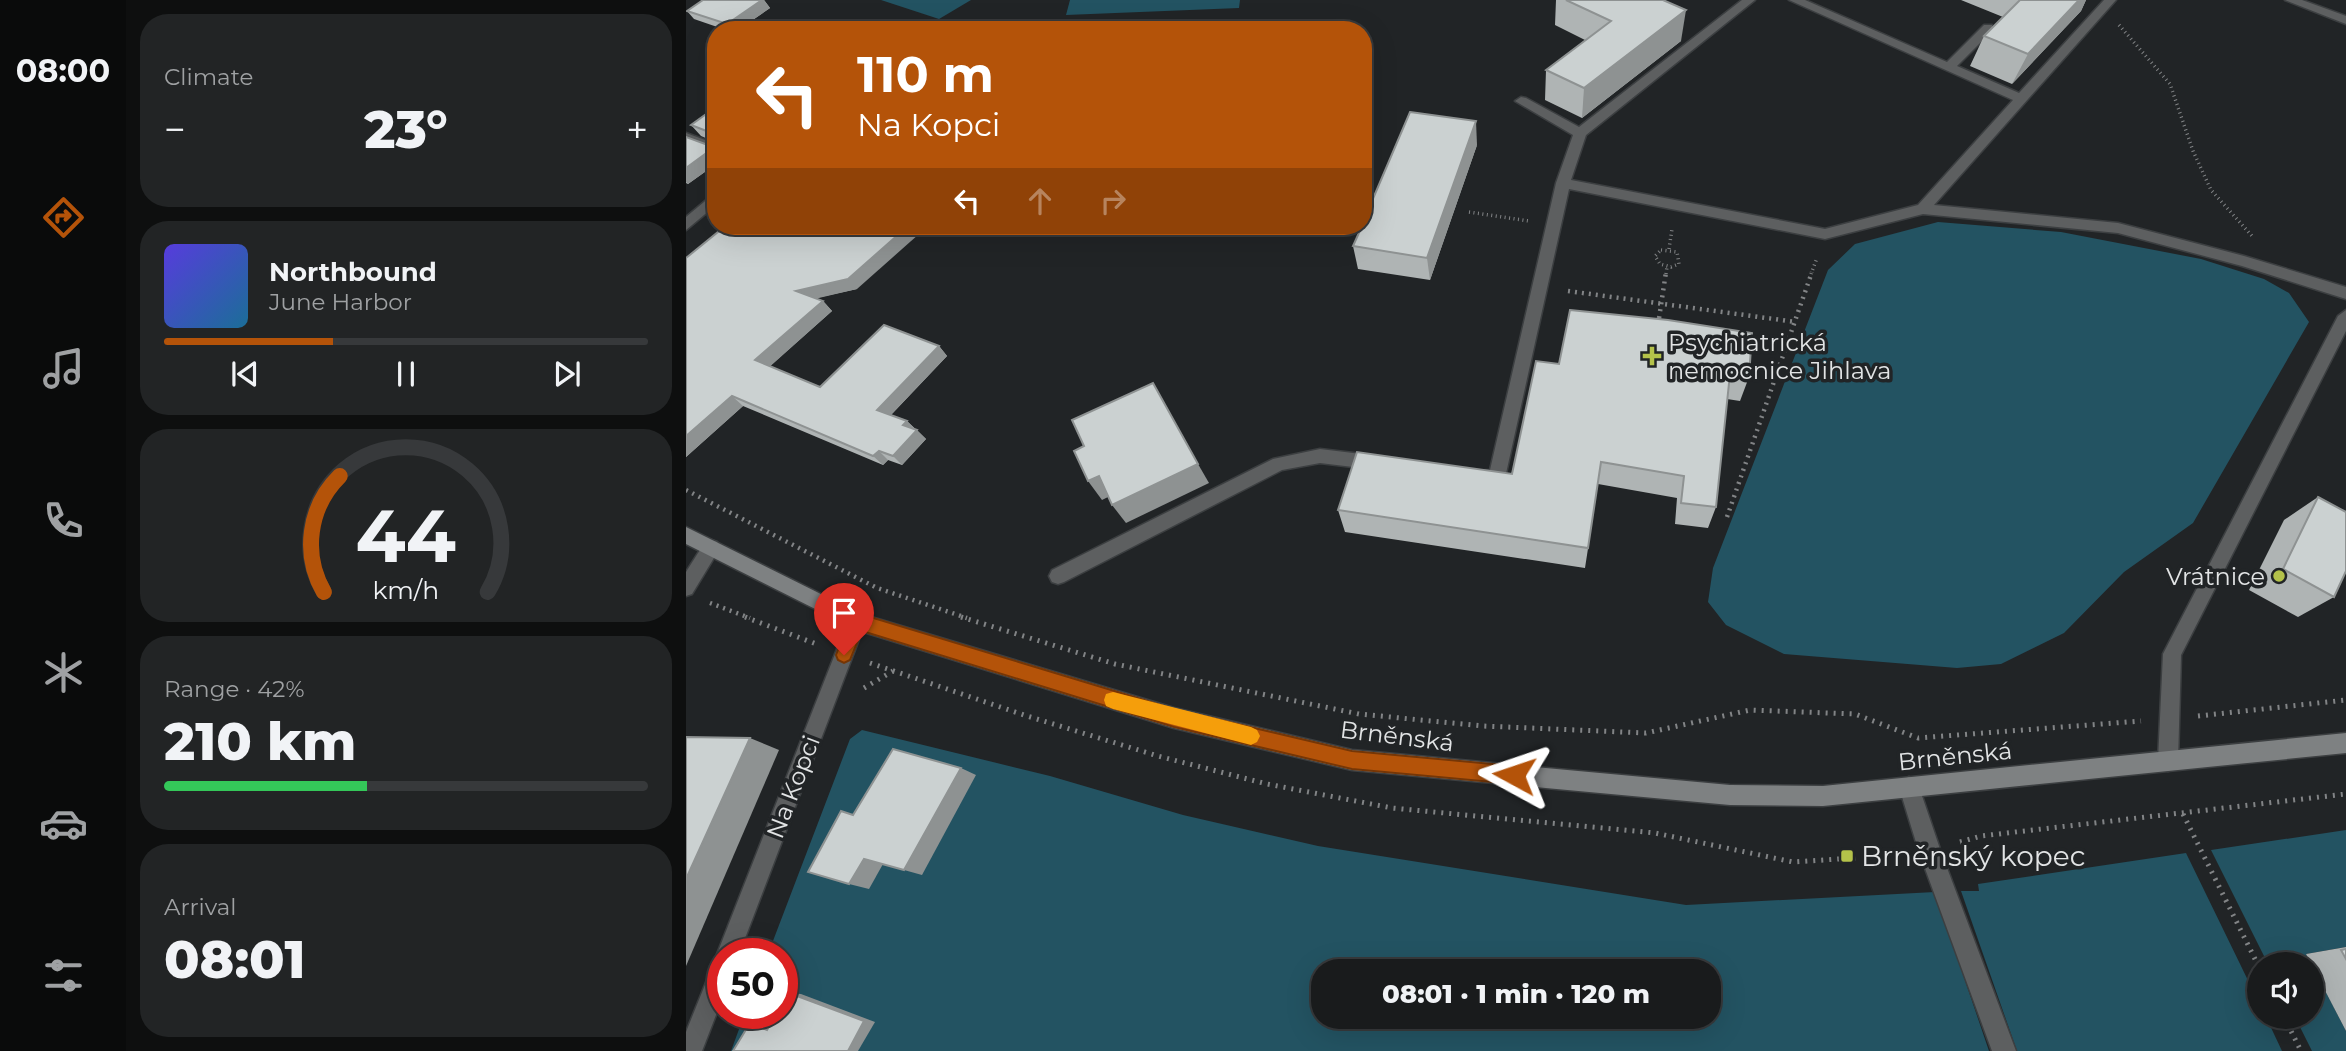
<!DOCTYPE html>
<meta charset="utf-8">
<style>
:root{--surface:#191b1c;--page:#222425;--text:#f1f3f6;--muted:#9fa1a3;--line:#37393b;--accent:#b45309}
body{margin:0;font-family:Montserrat,sans-serif;background:var(--page);color:var(--text);height:100vh;display:flex;flex-direction:column;font-size:26px;white-space:nowrap}
*{box-sizing:border-box;margin:0}
p{font-size:23px;color:var(--muted)}
.icon{flex:none;width:38px;height:38px;fill:none;stroke:currentColor;stroke-width:2;stroke-linecap:round;stroke-linejoin:round}
.map{position:relative;flex:1;overflow:hidden}
.side{display:flex;flex-direction:column;gap:14px;padding:14px;background:#0e0f0f;width:560px}
.side>*{flex:none}
.hud{position:absolute;left:21px;top:21px;width:665px;height:214px;border-radius:28px;box-shadow:0 7px 28px #0002,0 0 0 2px var(--line);background:#b45309;color:#fff;overflow:hidden}
.tools{position:absolute;left:1561px;top:952px;display:grid;gap:14px}
.tools a{display:grid;place-items:center;width:77px;height:77px;border-radius:50%;background:var(--surface);box-shadow:0 7px 28px #0002,0 0 0 2px var(--line);font-size:35px}
.speed{position:absolute;left:21px;top:938px;display:flex;gap:14px;font-size:35px;font-weight:700;text-align:center}
.speed>*{display:grid;place-content:center;width:91px;height:91px;border-radius:50%;background:var(--surface);box-shadow:0 7px 28px #0002,0 0 0 2px var(--line);line-height:1}
.speed .limit{border:10px solid #d22;background:#fff;color:#111}
.pin{position:absolute;display:grid;place-items:center;width:60px;height:60px;color:#fff;margin:-72px -30px;border-radius:50% 50% 50% 0;rotate:-45deg;box-shadow:0 0 7px #0007}
.pin .icon{rotate:45deg}
.me{position:absolute;width:77px;margin:-38px;rotate:275deg;stroke-linejoin:round;filter:drop-shadow(0 0 5px #0008)}
.turn{display:flex;align-items:center;gap:24px;height:147px;padding:0 35px;font-size:32px}
.turn .icon{width:91px;height:91px;stroke-width:2.5}
.turn b{display:block;font-size:49px;line-height:60px}
.lanes{display:flex;align-items:center;height:66px;padding:0 35px;background:#0003;justify-content:center;gap:35px;direction:ltr}
.lanes .off{opacity:.35}
.big{font-size:52px;font-weight:800;line-height:1.1}
.side .tile{flex:1;display:flex;flex-direction:column;justify-content:center;gap:10px;min-width:0;padding:0 24px;border-radius:28px;background:var(--page)}
.side .dial{align-items:center;gap:0}
.dial svg{height:182px;overflow:visible;fill:none;stroke:var(--line);stroke-width:7;stroke-linecap:round;text-anchor:middle}
.dial text{fill:var(--text);stroke:none}
.song{display:flex;align-items:center;gap:21px}
.cover{width:84px;height:84px;border-radius:10px;background:linear-gradient(135deg,hsl(250 70% 55%),hsl(200 70% 35%))}
.played{height:7px;border-radius:4px;background:linear-gradient(90deg,var(--accent) 35%,var(--line) 35%)}
.keys{display:flex;justify-content:space-around;direction:ltr}
.heat{display:flex;justify-content:space-between;align-items:center;font-size:38px;direction:ltr}
.charge{height:10px;border-radius:5px;background:linear-gradient(90deg,#34c759 42%,var(--line) 0)}
.trip{position:absolute;left:625px;top:959px;width:410px;height:70px;border-radius:28px;background:var(--surface);box-shadow:0 7px 28px #0002,0 0 0 2px var(--line);font-weight:800;line-height:70px;text-align:center}
main{display:flex;flex:1;min-height:0}
.menu{display:flex;flex-direction:column;width:126px;justify-content:space-around;align-items:center;background:#0a0b0b;color:var(--muted)}
.menu .icon{width:49px;height:49px}
.menu .on{color:var(--accent)}
.menu b{font-size:32px;color:var(--text)}
.map>svg:first-child{display:block}
.green{fill:#235362;fill-rule:evenodd}
.lines{fill:none;stroke-linecap:round;stroke-linejoin:round}
.service-casing{stroke:#3c3f41;stroke-width:3}
.minor-casing{stroke:#3c3f41;stroke-width:3}
.secondary-casing{stroke:#3c3f41;stroke-width:3}
.path-far2{stroke:#828486;stroke-width:3.5;stroke-dasharray:1 3.5;stroke-linecap:butt}
.path-far1{stroke:#828486;stroke-width:4.5;stroke-dasharray:2 5;stroke-linecap:butt}
.path{stroke:#828486;stroke-width:5;stroke-dasharray:2 6;stroke-linecap:butt}
.service{fill:#5d5f60;fill-rule:evenodd}
.minor{fill:#5d5f60;fill-rule:evenodd}
.secondary{fill:#7e8182;fill-rule:evenodd}
.wall{fill:#afb4b4}
.shaded-wall{fill:#8e9292}
.building{fill:#cbd1d1;stroke:#8e9292;stroke-width:2}
.route{fill:#b45309;stroke:#753606;stroke-width:2}
.slow{fill:#f59e0b}
.poi-dot{fill:#b4c24a;stroke:#212426;stroke-width:2.5}
.labels{text-anchor:middle;dominant-baseline:central;stroke-width:7;stroke-linejoin:round;paint-order:stroke}
.poi-label{font-size:24px;fill:#e2e4e5;stroke:#212426;text-anchor:start}
.street-label{font-size:24px;fill:#e2e4e5;stroke:#212426}
.near-poi-label{font-size:28px;fill:#e2e4e5;stroke:#212426;text-anchor:start}
</style>
<main>
<nav class="menu">
<b>08:00</b>
<svg class="icon on" aria-label="directions" viewBox="0 0 24 24"><path d="M12 3l9 9-9 9-9-9zM9 14v-3h6M13 9l2 2-2 2"/></svg>
<svg class="icon" aria-label="music" viewBox="0 0 24 24"><path d="M9 18V5l10-2v13"/><circle cx="6" cy="18" r="3"/><circle cx="16" cy="16" r="3"/></svg>
<svg class="icon" aria-label="phone" viewBox="0 0 24 24"><path d="M5 4h4l2 5-3 2q2 4 5 5l2-3 5 2v4C11 20 4 13 5 4z"/></svg>
<svg class="icon" aria-label="climate" viewBox="0 0 24 24"><path d="M12 3v18M4 7l16 10M4 17L20 7"/></svg>
<svg class="icon" aria-label="car" viewBox="0 0 24 24"><path d="M5 17H2v-5l4-1 3-4h7l3 4 3 1v5h-3M9 17h6M6 11h13"/><circle cx="7" cy="17" r="2"/><circle cx="17" cy="17" r="2"/></svg>
<svg class="icon" aria-label="filters" viewBox="0 0 24 24"><path d="M4 7h16M4 17h16"/><circle cx="9" cy="7" r="2"/><circle cx="15" cy="17" r="2"/></svg>
</nav>
<section class="side">
<div class="tile"><p>Climate</p>
<div class="heat"><a>−</a><b class="big">23°</b><a>+</a></div>
</div>
<div class="tile">
<div class="song"><i class="cover"></i><div><b>Northbound</b><p>June Harbor</p></div></div>
<div class="played"></div>
<div class="keys"><svg class="icon" aria-label="previous" viewBox="0 0 24 24"><path d="M18 5L8 12l10 7zM5 5v14"/></svg><svg class="icon" aria-label="pause" viewBox="0 0 24 24"><path d="M8 5v14M16 5v14"/></svg><svg class="icon" aria-label="next" viewBox="0 0 24 24"><path d="M6 5l10 7-10 7zM19 5v14"/></svg></div>
</div>
<div class="tile dial"><svg viewBox="0 0 100 80">
<path d="M14 69A42 42 0 1 1 86 69"/>
<path d="M14 69A42 42 0 0 1 21 18" stroke="#b45309"/>
<text x="50" y="56" font-size="32" font-weight="700">44</text>
<text x="50" y="72" font-size="11">km/h</text>
</svg></div>
<div class="tile"><p>Range · 42%</p><b class="big">210 km</b><div class="charge"></div></div>
<div class="tile"><p>Arrival</p><b class="big">08:01</b></div>
</section>
<div class="map">
<svg width="1660" height="1051" viewBox="0 0 1660 1051">
<rect width="100%" height="100%" fill="#212426"/>
<g class="green">
<path d="M195,0h90l-32,19z"/>
<path d="M384,0h170l-1,8 -173,7z"/>
<path d="M1252,222l123,10 140,27 63,20 25,14 20,29 -116,201 -69,49 -60,61 -63,31 -44,4 -173,-14 -58,-29 -18,-23 5,-34 115,-298 27,-26z"/>
<path d="M176,730l188,46 133,39 135,31 368,59 249,-13 54,159h-1258l14,-38h37v-59h-14l82,-215zM637,971h385v46h-385z"/>
<path d="M1660,830v117l-40,7 5,10h-43l-57,-114z"/>
<path d="M1500,853l73,150v14h7l16,34h-265l-56,-160h18l-1,-7z"/>
<path d="M1626,965l34,66v20h-34l-17,-34h17z"/>
</g>
<g class="lines">
<defs>
<g id="service">
<path d="M1056,0h13l-169,135 -15,45 254,49 93,-24 95,-105 -224,-100h16l142,62 37,-37h8v6l-35,35 62,27 85,-93h12l-182,205 184,18 126,33 102,31v12l-104,-33 -124,-33 -195,-19 -98,25 -256,-50 -64,289 -2,5 -6,2 -24,-4 -2,-5 2,-5 17,-1 66,-287 17,-48 -58,-34 6,-4 5,1 53,29z"/>
<path d="M1599,0h17l44,16v8z"/>
<path d="M0,133l30,11v9l-30,-11z"/>
<path d="M30,192v13l-30,25v-13z"/>
<path d="M1660,310v21l-165,324 -3,106 -3,7 -7,3 -7,-3 -3,-7 5,-107 175,-338z"/>
<path d="M634,449l58,7 6,2 2,5 -2,5 -6,2 -58,-7 -38,7 -218,112 -6,2 -6,-2 -3,-6 3,-6 221,-111z"/>
<path d="M25,540l6,2 3,6 -28,46 -6,2v-24l19,-30z"/>
<path d="M1223,777l7,3 3,7 22,65 75,199h-24l-73,-199 -20,-65 3,-7z"/>
</g>
<path id="minor" d="M171,612l7,3 2,6 -127,333h-16v43l-21,54h-16v-19l29,-72 4,-1 -2,-5 131,-333 2,-6z"/>
<path id="secondary" d="M0,527l175,87 313,94 178,42 378,35 93,1 523,-53v20l-523,53 -93,-1 -378,-35 -178,-42 -317,-98 -171,-86z"/>
</defs>
<use href="#service" class="service-casing"/>
<use href="#minor" class="minor-casing"/>
<use href="#secondary" class="secondary-casing"/>
<g class="path-far2">
<path d="M1433,25l51,59 23,67 18,39 41,46"/>
<path d="M783,212l60,9"/>
<path d="M983,249l3,-20"/>
<path d="M975,250l16,2 2,12 -8,3 -11,-3 -5,-8z"/>
<path d="M980,274l1,-7"/>
<path d="M1125,274l6,-16"/>
</g>
<g class="path-far1">
<path d="M882,291l228,31"/>
<path d="M972,325l8,-53"/>
<path d="M0,490l191,98 90,30"/>
<path d="M1041,517l85,-245"/>
<path d="M24,603l40,15"/>
</g>
<g class="path">
<path d="M59,617l74,28"/>
<path d="M275,617l154,47 244,50 124,12 163,7 104,-23 105,4 63,24 223,-17"/>
<path d="M184,663l157,53 131,40 109,28 125,24 263,25 138,29 107,-7"/>
<path d="M178,688l29,-17"/>
<path d="M1512,716l148,-16"/>
<path d="M1497,814l76,153"/>
<path d="M1274,842l21,-6 365,-42"/>
<path d="M1598,1017l17,34"/>
</g>
<use href="#service" class="service"/>
<use href="#minor" class="minor"/>
<use href="#secondary" class="secondary"/>
</g>
<g class="wall">
<path d="M17,0h61l6,8 -32,22h-12l-32,-11 -7,-8z"/>
<path d="M870,0h107l18,41 -99,77 -37,-18 1,-30 39,-30 -30,-15z"/>
<path d="M1275,0h125l-5,11 -69,73 -42,-18 14,-30 19,-19z"/>
<path d="M30,107v57l-28,20 -2,-1v-46l22,8v-6l-7,-3 -10,-11z"/>
<path d="M791,145l-47,135 -72,-11 -5,-23z"/>
<path d="M0,258l171,31 -41,9 7,3 9,10 -62,55 50,21 119,-41 8,10 -56,59 16,6 19,18 -24,26 -14,-5 -5,5 -140,-59 -57,51z"/>
<path d="M982,320l81,57 -9,24 -13,-2 -11,108 -8,21 -33,-4 2,-26 -79,-14 -13,84 -240,-36 -7,-22 174,-36 47,-110z"/>
<path d="M1632,497l16,100 -36,20 -49,-27 35,-70z"/>
<path d="M1660,947v84l-40,-77z"/>
</g>
<g class="shaded-wall">
<path d="M76,0h2l6,8 -32,22h-6l-5,-6z"/>
<path d="M1393,0h7l-5,11 -69,73 16,-30z"/>
<path d="M1000,10l-5,31 -99,77 2,-30z"/>
<path d="M790,121l1,24 -47,135 -3,-22z"/>
<path d="M30,146v18l-28,20 -2,-2v-14z"/>
<path d="M222,226h20l-71,63 -51,12 -10,-10z"/>
<path d="M137,301l9,10 -66,59 -11,-10z"/>
<path d="M253,346l8,10 -60,63 -10,-9z"/>
<path d="M46,396l11,10 -57,51v-21z"/>
<path d="M221,421l9,10 -13,-6z"/>
<path d="M231,430l9,9 -24,26 -9,-9z"/>
<path d="M193,451l9,9 -5,5 -10,-9z"/>
<path d="M512,464l11,19 -83,40 -14,-18z"/>
<path d="M413,476l13,19 -10,5 -14,-19z"/>
<path d="M64,738l29,12 -93,216v-87z"/>
<path d="M275,768l15,7 -54,100 -18,-5z"/>
<path d="M178,859l19,5 -14,25 -20,-5z"/>
<path d="M103,993l12,1 74,28 -17,29h-10z"/>
<path d="M64,1023l12,1 17,6h-12z"/>
</g>
<g class="building">
<path d="M17,0h59l-35,24 -40,-13z"/>
<path d="M880,0h97l23,10 -102,78 -38,-18 65,-49z"/>
<path d="M1334,0h59l-51,54 -44,-18z"/>
<path d="M30,107v39l-30,22v-31l22,8 1,-13 -18,-7z"/>
<path d="M724,112l66,9 -49,137 -74,-12 9,-20h1v-4z"/>
<path d="M63,226h159l-60,53 -52,12 27,10 -68,59 65,27 64,-62 55,21 -62,64 30,11 -4,4 14,5 -24,26 -14,-5 -6,5 -141,-60 -46,40v-178l32,-26z"/>
<path d="M884,310l98,10 84,13 -3,44 -19,-3 -14,133 -35,-4 3,-27 -83,-14 -13,86 -250,-38 19,-58 155,22 24,-113 23,3z"/>
<path d="M467,383l45,81 -86,41 -13,-29 -11,5 -14,-30 10,-5 -12,-26z"/>
<path d="M1632,497l28,15v59l-12,26 -51,-28z"/>
<path d="M0,737l64,1 -64,141z"/>
<path d="M207,749l68,19 -57,102 -40,-11 -15,25 -41,-12 33,-61 12,4z"/>
<path d="M1660,949v10l-5,-9z"/>
<path d="M103,993l75,28 -16,30h-115l17,-28 17,7 10,-17h5v-9z"/>
</g>
<path class="route" d="M171,613l317,96 178,42 162,15 7,3 2,6 -2,7 -7,2 -162,-15 -178,-42 -312,-96 -12,29 -6,3 -6,-3 -2,-5 15,-39z"/>
<path class="slow" d="M427,692l138,35 6,3 3,6 -3,6 -6,3 -138,-36 -7,-3 -2,-6 2,-6z"/>
<g class="poi-dot">
<path d="M962.5 345.5h7v7h7v7h-7v7h-7v-7h-7v-7h7z"/>
<circle cx="1593" cy="576" r="7"/>
<rect x="1154" y="849" width="14" height="14" rx="3.5"/>
</g>
<g class="labels">
<g class="poi-label">
<text x="982" y="342">Psychiatrická<tspan x="982" dy="28">nemocnice Jihlava</tspan></text>
<text x="1579" y="576" text-anchor="end">Vrátnice</text>
</g>
<g class="street-label">
<text transform="translate(711 736) rotate(7)">Brněnská</text>
<text transform="translate(1269 756) rotate(-6)">Brněnská</text>
<text transform="translate(107 787) rotate(-69)">Na Kopci</text>
</g>
<g class="near-poi-label">
<text x="1175" y="856">Brněnský kopec</text>
</g>
</g>
</svg>
<div class="tools">
<a><svg class="icon" aria-label="sound" viewBox="0 0 24 24"><path d="M4 9h4l5-4v14l-5-4H4zM17 9q2 3 0 6"/></svg></a>
</div>
<div class="speed"><div class="limit">50</div></div>
<div class="pin" style="left:158px;top:655px;background:#d93025"><svg class="icon" aria-label="arrive" viewBox="0 0 24 24"><path d="M6 21V4h12l-3 4 3 4H6"/></svg></div>
<svg class="me" style="left:828px;top:775px" viewBox="-20 -20 40 40"><path d="M0-17L14 15 0 8-14 15z" fill="#b45309" stroke="#fff" stroke-width="4"/></svg>
<div class="trip">08:01 · 1 min · 120 m</div>
<div class="hud">
<div class="turn"><svg class="icon" aria-label="left" viewBox="0 0 24 24"><path d="M17 20v-9H6M10 6l-5 5 5 5"/></svg><div><b>110 m</b>Na Kopci</div></div>
<div class="lanes"><svg class="icon" aria-label="left" viewBox="0 0 24 24"><path d="M17 20v-9H6M10 6l-5 5 5 5"/></svg><svg class="icon off" aria-label="ahead" viewBox="0 0 24 24"><path d="M12 20V5M6 11l6-6 6 6"/></svg><svg class="icon off" aria-label="right" viewBox="0 0 24 24"><path d="M7 20v-9h11M14 6l5 5-5 5"/></svg></div>
</div>
</div>
</main>
